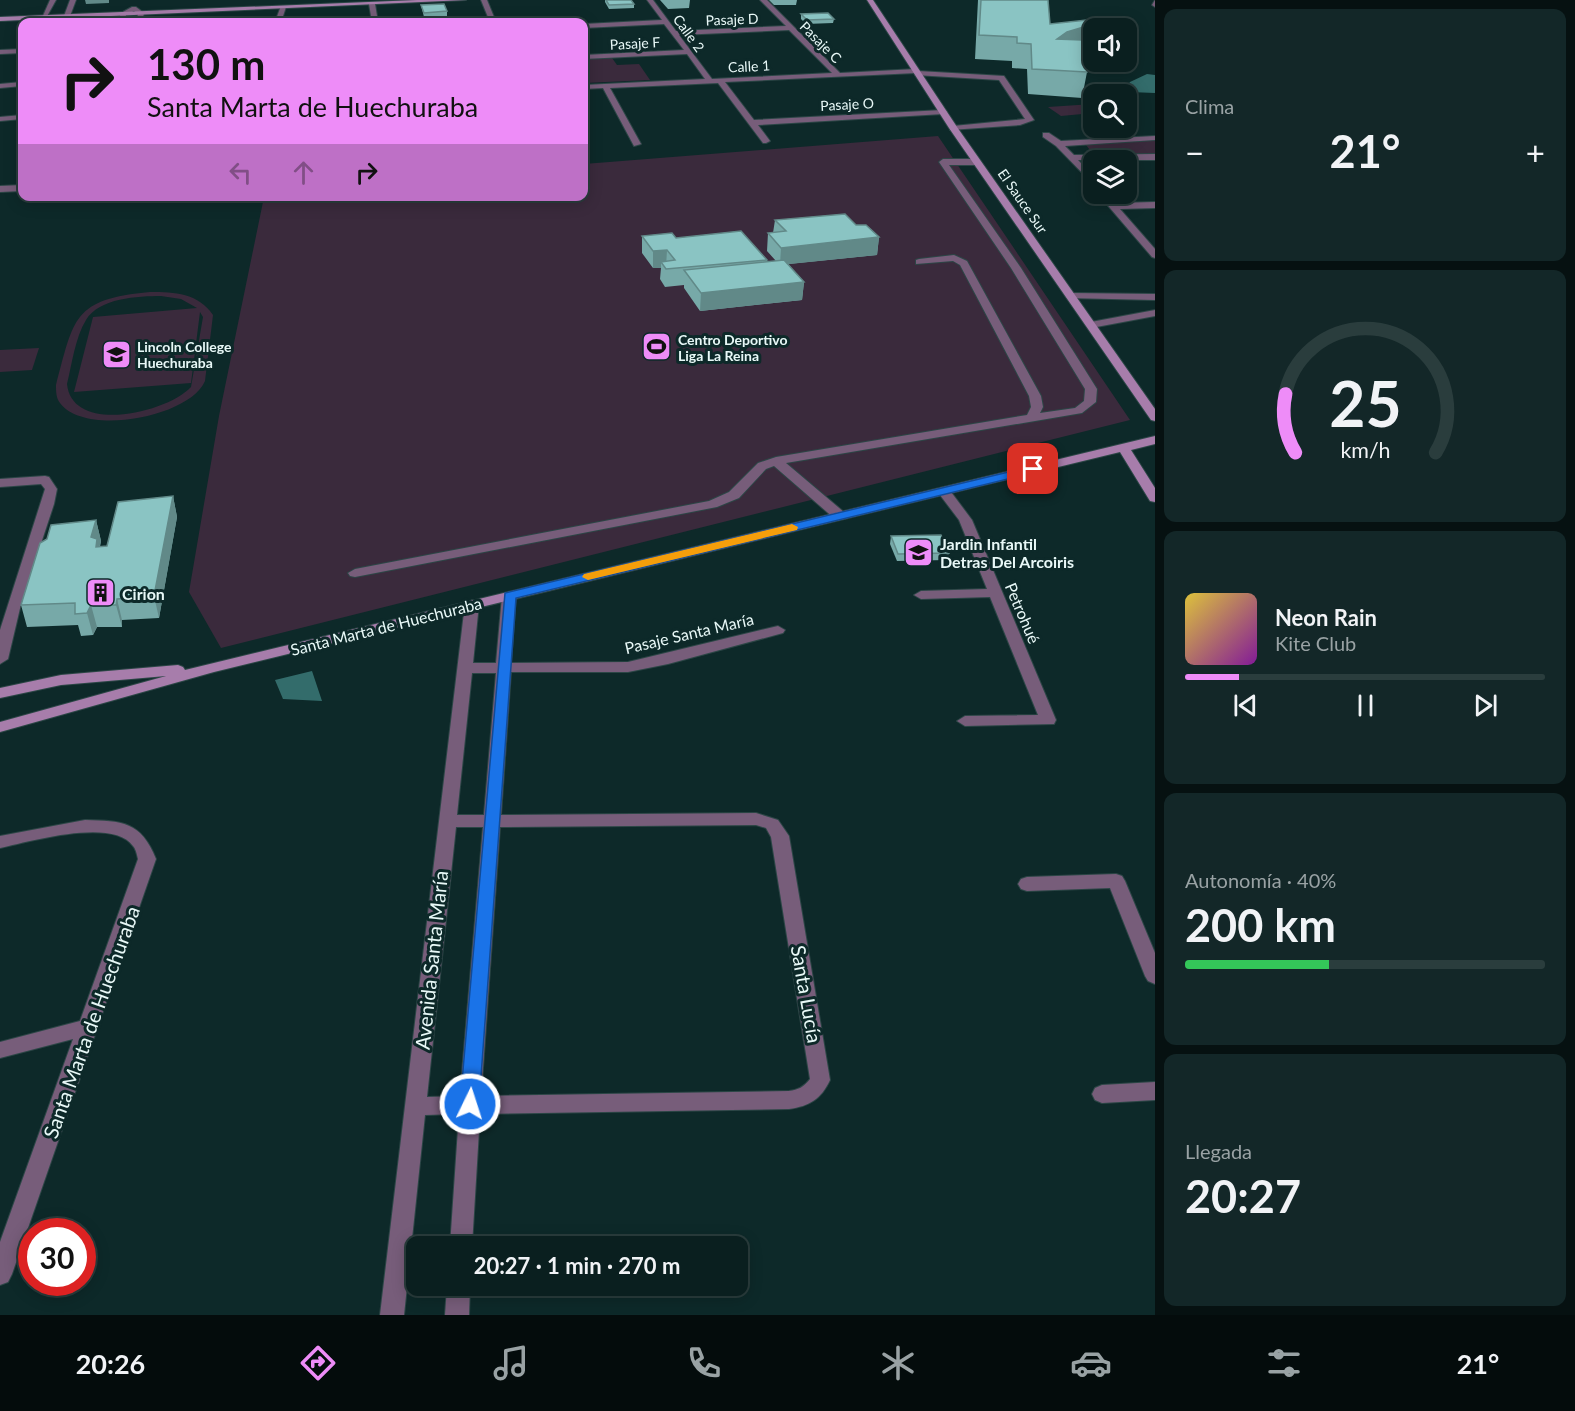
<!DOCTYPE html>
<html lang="es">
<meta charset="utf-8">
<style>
:root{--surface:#0a1f1f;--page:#132728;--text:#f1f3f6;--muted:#99a2a4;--line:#2a3d3d;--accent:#ee8cf8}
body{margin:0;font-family:Lato,sans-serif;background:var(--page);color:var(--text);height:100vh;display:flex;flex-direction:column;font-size:22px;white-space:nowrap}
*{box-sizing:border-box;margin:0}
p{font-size:20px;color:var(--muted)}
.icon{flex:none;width:33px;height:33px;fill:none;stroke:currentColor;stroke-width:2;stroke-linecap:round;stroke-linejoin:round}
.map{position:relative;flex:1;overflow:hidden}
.panel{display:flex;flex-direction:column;gap:9px;padding:9px;background:#061111;width:420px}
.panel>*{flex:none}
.guide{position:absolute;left:18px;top:18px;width:570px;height:183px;border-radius:12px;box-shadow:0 3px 15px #0003,0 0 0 2px var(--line);background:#ee8cf8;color:#111;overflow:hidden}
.tools{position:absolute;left:1083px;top:18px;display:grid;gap:12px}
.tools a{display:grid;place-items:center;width:54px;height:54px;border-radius:12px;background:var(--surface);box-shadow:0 3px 15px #0003,0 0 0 2px var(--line);font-size:30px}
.speed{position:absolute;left:18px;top:1218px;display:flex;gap:12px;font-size:30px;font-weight:700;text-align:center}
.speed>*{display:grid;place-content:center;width:78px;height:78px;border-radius:50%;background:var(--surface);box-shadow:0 3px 15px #0003,0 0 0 2px var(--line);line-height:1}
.speed .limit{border:9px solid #d22;background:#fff;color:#111}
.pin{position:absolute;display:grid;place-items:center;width:51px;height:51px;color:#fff;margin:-26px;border-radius:12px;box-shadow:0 3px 9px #0006}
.me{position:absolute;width:66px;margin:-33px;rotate:4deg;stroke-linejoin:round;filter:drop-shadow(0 0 4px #0008)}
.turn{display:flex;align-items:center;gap:21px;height:126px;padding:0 30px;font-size:27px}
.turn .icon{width:78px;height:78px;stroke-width:2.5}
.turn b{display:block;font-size:42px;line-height:51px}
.lanes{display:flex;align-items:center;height:57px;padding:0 30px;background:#0003;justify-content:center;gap:30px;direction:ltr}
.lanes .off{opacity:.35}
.big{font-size:45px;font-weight:700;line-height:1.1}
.panel .card{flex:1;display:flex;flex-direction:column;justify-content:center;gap:9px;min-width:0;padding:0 21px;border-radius:12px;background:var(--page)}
.panel .dial{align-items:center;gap:0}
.dial svg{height:156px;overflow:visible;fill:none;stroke:var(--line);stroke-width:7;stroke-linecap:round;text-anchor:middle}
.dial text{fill:var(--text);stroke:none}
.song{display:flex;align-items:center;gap:18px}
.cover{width:72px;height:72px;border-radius:9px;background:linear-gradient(135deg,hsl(50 70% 55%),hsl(290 70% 35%))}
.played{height:6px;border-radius:3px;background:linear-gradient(90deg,var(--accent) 15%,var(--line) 15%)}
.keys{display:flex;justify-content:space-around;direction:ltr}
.heat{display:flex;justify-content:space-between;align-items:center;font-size:33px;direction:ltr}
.charge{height:9px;border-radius:4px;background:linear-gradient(90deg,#34c759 40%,var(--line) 0)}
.trip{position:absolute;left:406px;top:1236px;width:342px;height:60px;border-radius:12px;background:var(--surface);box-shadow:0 3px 15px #0003,0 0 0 2px var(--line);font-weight:700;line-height:60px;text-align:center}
.tab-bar{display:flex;height:96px;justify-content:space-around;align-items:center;background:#040c0c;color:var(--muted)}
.tab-bar .icon{width:42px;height:42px}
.tab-bar .active{color:var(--accent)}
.tab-bar b{font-size:27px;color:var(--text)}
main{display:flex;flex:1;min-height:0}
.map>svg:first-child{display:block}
.green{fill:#3a2a3c;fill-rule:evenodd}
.water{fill:#336c6b}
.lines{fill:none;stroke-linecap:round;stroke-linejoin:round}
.lane-casing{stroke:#2c4646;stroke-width:2}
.street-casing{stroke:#2c4646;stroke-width:2}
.secondary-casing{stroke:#2c4646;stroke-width:2}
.lane{fill:#775d7a;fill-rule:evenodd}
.street{fill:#775d7a;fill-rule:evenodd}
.secondary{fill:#a77dab;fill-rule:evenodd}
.wall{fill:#77a9a8}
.shaded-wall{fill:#618988}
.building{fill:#8ac4c3;stroke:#618988;stroke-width:1.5}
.route{fill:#1a73e8;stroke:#114b97;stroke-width:1.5}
.slow{fill:#f59e0b}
.labels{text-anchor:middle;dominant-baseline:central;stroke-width:6;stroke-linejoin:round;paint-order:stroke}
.far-street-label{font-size:14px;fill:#e8f8f7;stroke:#0d2929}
.far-poi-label{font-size:14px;font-weight:bold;fill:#e8f8f7;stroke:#0d2929;text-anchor:start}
.poi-label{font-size:16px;font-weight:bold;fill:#e8f8f7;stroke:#0d2929;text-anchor:start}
.street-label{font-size:16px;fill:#e8f8f7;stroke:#0d2929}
.near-street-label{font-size:20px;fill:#e8f8f7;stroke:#0d2929}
</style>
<main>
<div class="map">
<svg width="1155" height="1315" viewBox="0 0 1155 1315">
<rect width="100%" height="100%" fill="#0d2929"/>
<g class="green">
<path d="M612,58l5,7 22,-1 11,16 -66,3v-24z"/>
<path d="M1093,104v9l-32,3 -13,-9z"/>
<path d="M938,136l192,284 -909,228 -32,-56 30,-176 45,-219 320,-1v-32z"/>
<path d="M1155,140v14l-61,1 -8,-10z"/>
<path d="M150,292c25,0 48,1 63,23l-8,66c-15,36 -120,56 -145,22 -4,-5 -4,-12 -4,-18 18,-67 17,-86 94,-93zM161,296l20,3 16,9 -104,9 -19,75 117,-9 9,-71 3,5 -12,70c-24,26 -119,48 -124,-3 5,-20 8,-46 19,-64 13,-22 52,-24 75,-24z"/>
<path d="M39,348l-7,22 -32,2v-22z"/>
</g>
<g class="water">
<path d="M1147,74l8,1v18l-25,-1 -3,-6 3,-4z"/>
<path d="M312,671l10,30 -39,-2 -8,-19z"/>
</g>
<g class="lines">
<defs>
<g id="lane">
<path d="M281,6l5,1 -5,15h-6z"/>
<path d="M918,71l86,5 30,44 -14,5 -70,5v-4h3l72,-7 -26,-39 -84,-5z"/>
<path d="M943,159h34l4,3 -4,3h-28l72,103 76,121 -1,13 -14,11 -296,50 59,50 2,3 -2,3h-10l-61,-53 -8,3 -27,29 -22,9 -362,70 -5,-1 -2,-3 7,-4 354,-68 20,-9 29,-29 18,-6 251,-42 4,-8 -2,-11 -69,-131 -7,-4 -37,3v-4l3,-1 35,-4 13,6 74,135 2,11 -3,6 35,-5 9,-7 1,-12 -74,-121 -72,-106z"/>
<path d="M22,185v6l-22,1v-6z"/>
<path d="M45,476l4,1 8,12 -3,15 -33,100 -13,55 -8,5v-34l45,-141 -4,-5 -41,3v-8z"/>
</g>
<g id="street">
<path d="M50,0h6l-10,18h-4z"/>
<path d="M70,0h6l-6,16 -3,2 -3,-2z"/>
<path d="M481,0h6l9,22h-6z"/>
<path d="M647,0h6l23,31 110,-5 -26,-26h7l73,73 76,-4 4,2 -4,2 -191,9 29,38 189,-10 4,2 -4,2 -185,11 12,16 -4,2h-3l-45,-60 -108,5 31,56 -7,2 -31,-58 -19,1v-4l121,-6 -18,-25 -103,5v-4l100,-5 -20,-26 -80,4v-4l78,-4zM789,30l43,43 -120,6 -33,-44z"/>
<path d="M1155,0v7l-3,-2z"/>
<path d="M372,2l3,2 3,18h-6l-3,-18z"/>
<path d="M132,7h4l8,6 -2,9h-6l2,-8 -4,-3 -8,4 -2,7h-6l3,-9z"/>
<path d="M22,49v4l-22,1v-4z"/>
<path d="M22,82v4l-22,2v-4z"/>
<path d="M22,115v4l-22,2v-4z"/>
<path d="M1043,133h6l12,8 94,-5v4l-90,6 9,9 81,-1v6h-77l16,17v8l-38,-39 -13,-9z"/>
<path d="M1098,194h8l9,9 40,-1v6l-35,1 35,40v9l-3,-1z"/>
<path d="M1071,293l84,1v6l-88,-2 -1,-2z"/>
<path d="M1155,310v6l-64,12 -5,-3 5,-3z"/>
<path d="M943,487l5,1 24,32 84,200 -2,4 -89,2 -8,-5 8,-5 73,-1 -48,-118 -69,2 -7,-4 7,-4 66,-2 -28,-69 -22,-29z"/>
<path d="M509,592l7,4 -5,67 117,-1 150,-36 7,4 -2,3 -115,31 -40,8h-117l-10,143 255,-2 22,7 11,16 41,244c-9,19 -20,26 -41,29l-309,5 -8,132h-22l9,-132 -34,1 -21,200h-24l85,-711 7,-4 7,4 -6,59h23l6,-67zM472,673h24l-12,142h-27zM756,825l10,3 5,9 39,242c-6,8 -12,11 -21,12l-308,5 19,-269zM456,827h27l-23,269 -33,1z"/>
<path d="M85,820c37,1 56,1 71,39l-57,164 1,3 -4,6 -84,242 -4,8 -8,3v-43l73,-203 -73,19v-16l80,-21 58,-162c-1,-4 -2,-10 -5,-13 -20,-29 -105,-4 -133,2v-12z"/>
<path d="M1116,874l6,2 3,5 30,72v31l-7,-3 -3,-5 -35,-88 -83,3 -6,-2 -3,-5 3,-5 6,-2z"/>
<path d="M1155,1082v18l-53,3 -7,-3 -3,-6 3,-6 7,-3z"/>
<path d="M447,1286h23l-1,29h-24z"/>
</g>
<g id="secondary">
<path d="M417,0h49l-466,21v-4z"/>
<path d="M867,0h6l84,127 198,282v12l-4,-1 -202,-292z"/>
<path d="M1155,436v8l-24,6 24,38v14l-5,-1 -30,-49 -906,220 -214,60v-10l166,-46 -105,9 -61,13v-10l61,-13 117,-10 5,2 2,3z"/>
</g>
</defs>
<use href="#lane" class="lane-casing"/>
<use href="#street" class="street-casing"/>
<use href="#secondary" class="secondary-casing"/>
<use href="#lane" class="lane"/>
<use href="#street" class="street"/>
<use href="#secondary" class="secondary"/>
</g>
<g class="wall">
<path d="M605,0h26l3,4v4l-25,1 -4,-7z"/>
<path d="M660,0h30l-1,8 -21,1z"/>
<path d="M769,0h28l-1,5h-22z"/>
<path d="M978,0h70l2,24 47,-1 -1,5h-2l-2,19 -8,2 3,23 -5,26 -54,-4 -1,-25 -15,-1v-7l-37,-2z"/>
<path d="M421,5l26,6v5l-23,1z"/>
<path d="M801,14l33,5 -1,4 -27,1 -5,-5z"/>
<path d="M775,220l81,5 23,12 -2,18 -89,9 16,18 -2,18 -102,11 -16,-23v-3l-19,2 -5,-8 1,-11h-8l-11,-15v-17l34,2 91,22v2l9,-1 -9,-10 1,-18h5z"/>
<path d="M173,496l4,21 -18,101 -37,2v7h-25l-4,8 -12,1 -3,-11 -51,2 -6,-22 75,-85 5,21 -1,6 7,-1z"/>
<path d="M891,536l58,17 -2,7 -50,1 -7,-17z"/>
</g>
<g class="shaded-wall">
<path d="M85,0h24v3l-23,1z"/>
<path d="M1097,23l-1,5h-2v11l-2,8 -30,9 -5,-17 10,-7z"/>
<path d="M879,237l-2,18 -97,10 1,-17z"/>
<path d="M667,250l-1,17 -5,-5v6h-8v-17z"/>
<path d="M804,282l-2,18 -102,11 1,-18z"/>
<path d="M173,496l4,21 -18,101 -5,-22z"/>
<path d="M96,520l5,21 -2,7 2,20 -10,-31z"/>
<path d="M117,599l5,21v7l-6,-22z"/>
<path d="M91,605l6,22 -4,8 -6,-22z"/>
</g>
<g class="building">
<path d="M606,0h25l3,4 -25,1z"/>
<path d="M981,0h67l2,24 37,-4 10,3 -30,9 -10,7 25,1 5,32 -55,-3 -1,-25 -14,-1v-6l-38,-2z"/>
<path d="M444,4l3,7 -23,2 -3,-8z"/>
<path d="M828,13l6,6 -27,1 -6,-6z"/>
<path d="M845,214l11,11h10l13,12 -98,11 -13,-15 18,-2 -11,-11z"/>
<path d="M741,231l26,29 -101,9 -5,-7 14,-2 -8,-10 -14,1 -11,-15 30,-3 4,5z"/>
<path d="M784,260l20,22 -103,11 -17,-23z"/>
<path d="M173,496l-19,100 -37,3 -1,6h-25l-4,8 -12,1v-11l-54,2 19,-62 7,-4 4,-14 45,-5 -5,17 6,2 -1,8 11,-1 11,-44z"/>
<path d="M941,535l8,18 -51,1 -7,-18z"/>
</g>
<path class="route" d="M1033,466l6,3 -2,3 -521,126 -37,506 -2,6 -7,3 -7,-3 -3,-6 45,-511z"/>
<path class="slow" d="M792,524l6,3 -1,3 -209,50 -6,-3 2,-3z"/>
<defs>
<symbol id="stadium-square" viewBox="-11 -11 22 22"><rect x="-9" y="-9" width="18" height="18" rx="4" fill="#ee8cf8" stroke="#0d2929"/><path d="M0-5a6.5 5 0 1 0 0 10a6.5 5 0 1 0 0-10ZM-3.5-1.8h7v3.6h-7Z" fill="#111"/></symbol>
<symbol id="school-square" viewBox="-11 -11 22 22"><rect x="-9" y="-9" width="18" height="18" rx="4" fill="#ee8cf8" stroke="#0d2929"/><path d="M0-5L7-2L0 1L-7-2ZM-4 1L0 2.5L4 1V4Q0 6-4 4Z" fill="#111"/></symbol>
<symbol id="building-square" viewBox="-11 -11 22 22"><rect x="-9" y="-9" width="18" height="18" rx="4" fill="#ee8cf8" stroke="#0d2929"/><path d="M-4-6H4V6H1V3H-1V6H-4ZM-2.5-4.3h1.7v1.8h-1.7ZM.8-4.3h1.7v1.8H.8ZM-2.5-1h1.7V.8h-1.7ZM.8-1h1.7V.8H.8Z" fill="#111"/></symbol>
</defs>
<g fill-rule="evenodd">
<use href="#stadium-square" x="640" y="330" width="33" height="33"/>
<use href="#school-square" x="100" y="338" width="33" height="33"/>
<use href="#school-square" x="902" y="536" width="33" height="33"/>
<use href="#building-square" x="84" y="576" width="33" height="33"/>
</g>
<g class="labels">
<g class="far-street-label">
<text transform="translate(732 19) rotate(-2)">Pasaje D</text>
<text transform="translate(689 33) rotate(54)">Calle 2</text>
<text transform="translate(821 42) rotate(45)">Pasaje C</text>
<text transform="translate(635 43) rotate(-3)">Pasaje F</text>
<text transform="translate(749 66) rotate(-3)">Calle 1</text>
<text transform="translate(847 104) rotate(-3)">Pasaje O</text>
<text transform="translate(1023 201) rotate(55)">El Sauce Sur</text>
</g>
<g class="far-poi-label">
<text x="678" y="339">Centro Deportivo<tspan x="678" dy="16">Liga La Reina</tspan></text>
<text x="137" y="346">Lincoln College<tspan x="137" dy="16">Huechuraba</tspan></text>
</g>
<g class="poi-label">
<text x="940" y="543">Jardin Infantil<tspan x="940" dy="18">Detras Del Arcoiris</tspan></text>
<text x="122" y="593">Cirion</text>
</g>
<g class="street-label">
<text transform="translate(1023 613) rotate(67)">Petrohué</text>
<text transform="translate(386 626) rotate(-14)">Santa Marta de Huechuraba</text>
<text transform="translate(689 633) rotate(-13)">Pasaje Santa María</text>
</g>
<g class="near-street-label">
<text transform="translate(431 960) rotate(-84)">Avenida Santa María</text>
<text transform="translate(807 994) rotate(80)">Santa Lucía</text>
<text transform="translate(91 1022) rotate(-70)">Santa Marta de Huechuraba</text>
</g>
</g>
</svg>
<div class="tools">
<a><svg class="icon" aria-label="sound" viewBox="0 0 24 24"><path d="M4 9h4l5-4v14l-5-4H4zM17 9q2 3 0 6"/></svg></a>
<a><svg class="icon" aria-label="search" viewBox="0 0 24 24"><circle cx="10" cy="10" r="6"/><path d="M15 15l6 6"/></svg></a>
<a><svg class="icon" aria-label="layers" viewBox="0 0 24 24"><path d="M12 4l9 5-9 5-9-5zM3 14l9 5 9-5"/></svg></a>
</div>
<div class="speed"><div class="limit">30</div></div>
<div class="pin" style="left:1033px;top:469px;background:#d93025"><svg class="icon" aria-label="arrive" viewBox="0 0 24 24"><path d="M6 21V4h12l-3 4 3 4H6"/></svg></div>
<svg class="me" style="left:470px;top:1104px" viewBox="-20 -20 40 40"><circle r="17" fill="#1a73e8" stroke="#fff" stroke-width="3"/><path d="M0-11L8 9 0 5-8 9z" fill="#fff"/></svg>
<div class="trip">20:27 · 1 min · 270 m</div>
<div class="guide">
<div class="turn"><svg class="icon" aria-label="right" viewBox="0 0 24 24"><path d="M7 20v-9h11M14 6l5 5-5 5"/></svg><div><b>130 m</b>Santa Marta de Huechuraba</div></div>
<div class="lanes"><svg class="icon off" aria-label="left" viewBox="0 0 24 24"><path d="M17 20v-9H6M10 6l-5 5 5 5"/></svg><svg class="icon off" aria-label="ahead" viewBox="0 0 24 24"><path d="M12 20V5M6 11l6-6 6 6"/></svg><svg class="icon" aria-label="right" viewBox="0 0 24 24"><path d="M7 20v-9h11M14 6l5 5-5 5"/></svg></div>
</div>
</div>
<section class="panel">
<div class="card"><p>Clima</p>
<div class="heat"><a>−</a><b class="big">21°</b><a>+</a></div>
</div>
<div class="card dial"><svg viewBox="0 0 100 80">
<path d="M14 69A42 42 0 1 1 86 69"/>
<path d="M14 69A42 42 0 0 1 9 39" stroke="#ee8cf8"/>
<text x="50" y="56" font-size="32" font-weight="700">25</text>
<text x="50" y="72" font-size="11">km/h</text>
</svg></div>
<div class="card">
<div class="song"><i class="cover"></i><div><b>Neon Rain</b><p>Kite Club</p></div></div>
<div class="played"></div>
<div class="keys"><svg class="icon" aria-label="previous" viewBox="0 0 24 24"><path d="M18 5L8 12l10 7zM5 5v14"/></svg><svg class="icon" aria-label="pause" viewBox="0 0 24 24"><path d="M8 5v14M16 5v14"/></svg><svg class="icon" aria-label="next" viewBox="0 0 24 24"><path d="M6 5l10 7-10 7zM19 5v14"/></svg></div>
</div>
<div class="card"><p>Autonomía · 40%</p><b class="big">200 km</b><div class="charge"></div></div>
<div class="card"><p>Llegada</p><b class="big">20:27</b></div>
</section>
</main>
<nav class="tab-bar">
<b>20:26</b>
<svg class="icon active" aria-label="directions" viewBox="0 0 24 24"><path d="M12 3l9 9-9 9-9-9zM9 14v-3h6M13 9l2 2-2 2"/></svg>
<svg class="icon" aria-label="music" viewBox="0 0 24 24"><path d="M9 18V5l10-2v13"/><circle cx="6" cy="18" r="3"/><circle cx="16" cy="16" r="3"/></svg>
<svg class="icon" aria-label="phone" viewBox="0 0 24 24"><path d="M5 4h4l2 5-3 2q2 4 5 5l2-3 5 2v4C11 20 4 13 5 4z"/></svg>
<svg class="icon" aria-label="climate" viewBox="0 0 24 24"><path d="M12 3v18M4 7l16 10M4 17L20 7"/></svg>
<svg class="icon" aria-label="car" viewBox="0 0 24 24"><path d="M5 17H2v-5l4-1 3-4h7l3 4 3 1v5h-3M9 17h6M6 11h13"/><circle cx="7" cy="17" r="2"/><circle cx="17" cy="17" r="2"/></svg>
<svg class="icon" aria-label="filters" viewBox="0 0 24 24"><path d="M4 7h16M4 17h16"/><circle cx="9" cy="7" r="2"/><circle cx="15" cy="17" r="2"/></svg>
<b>21°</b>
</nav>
